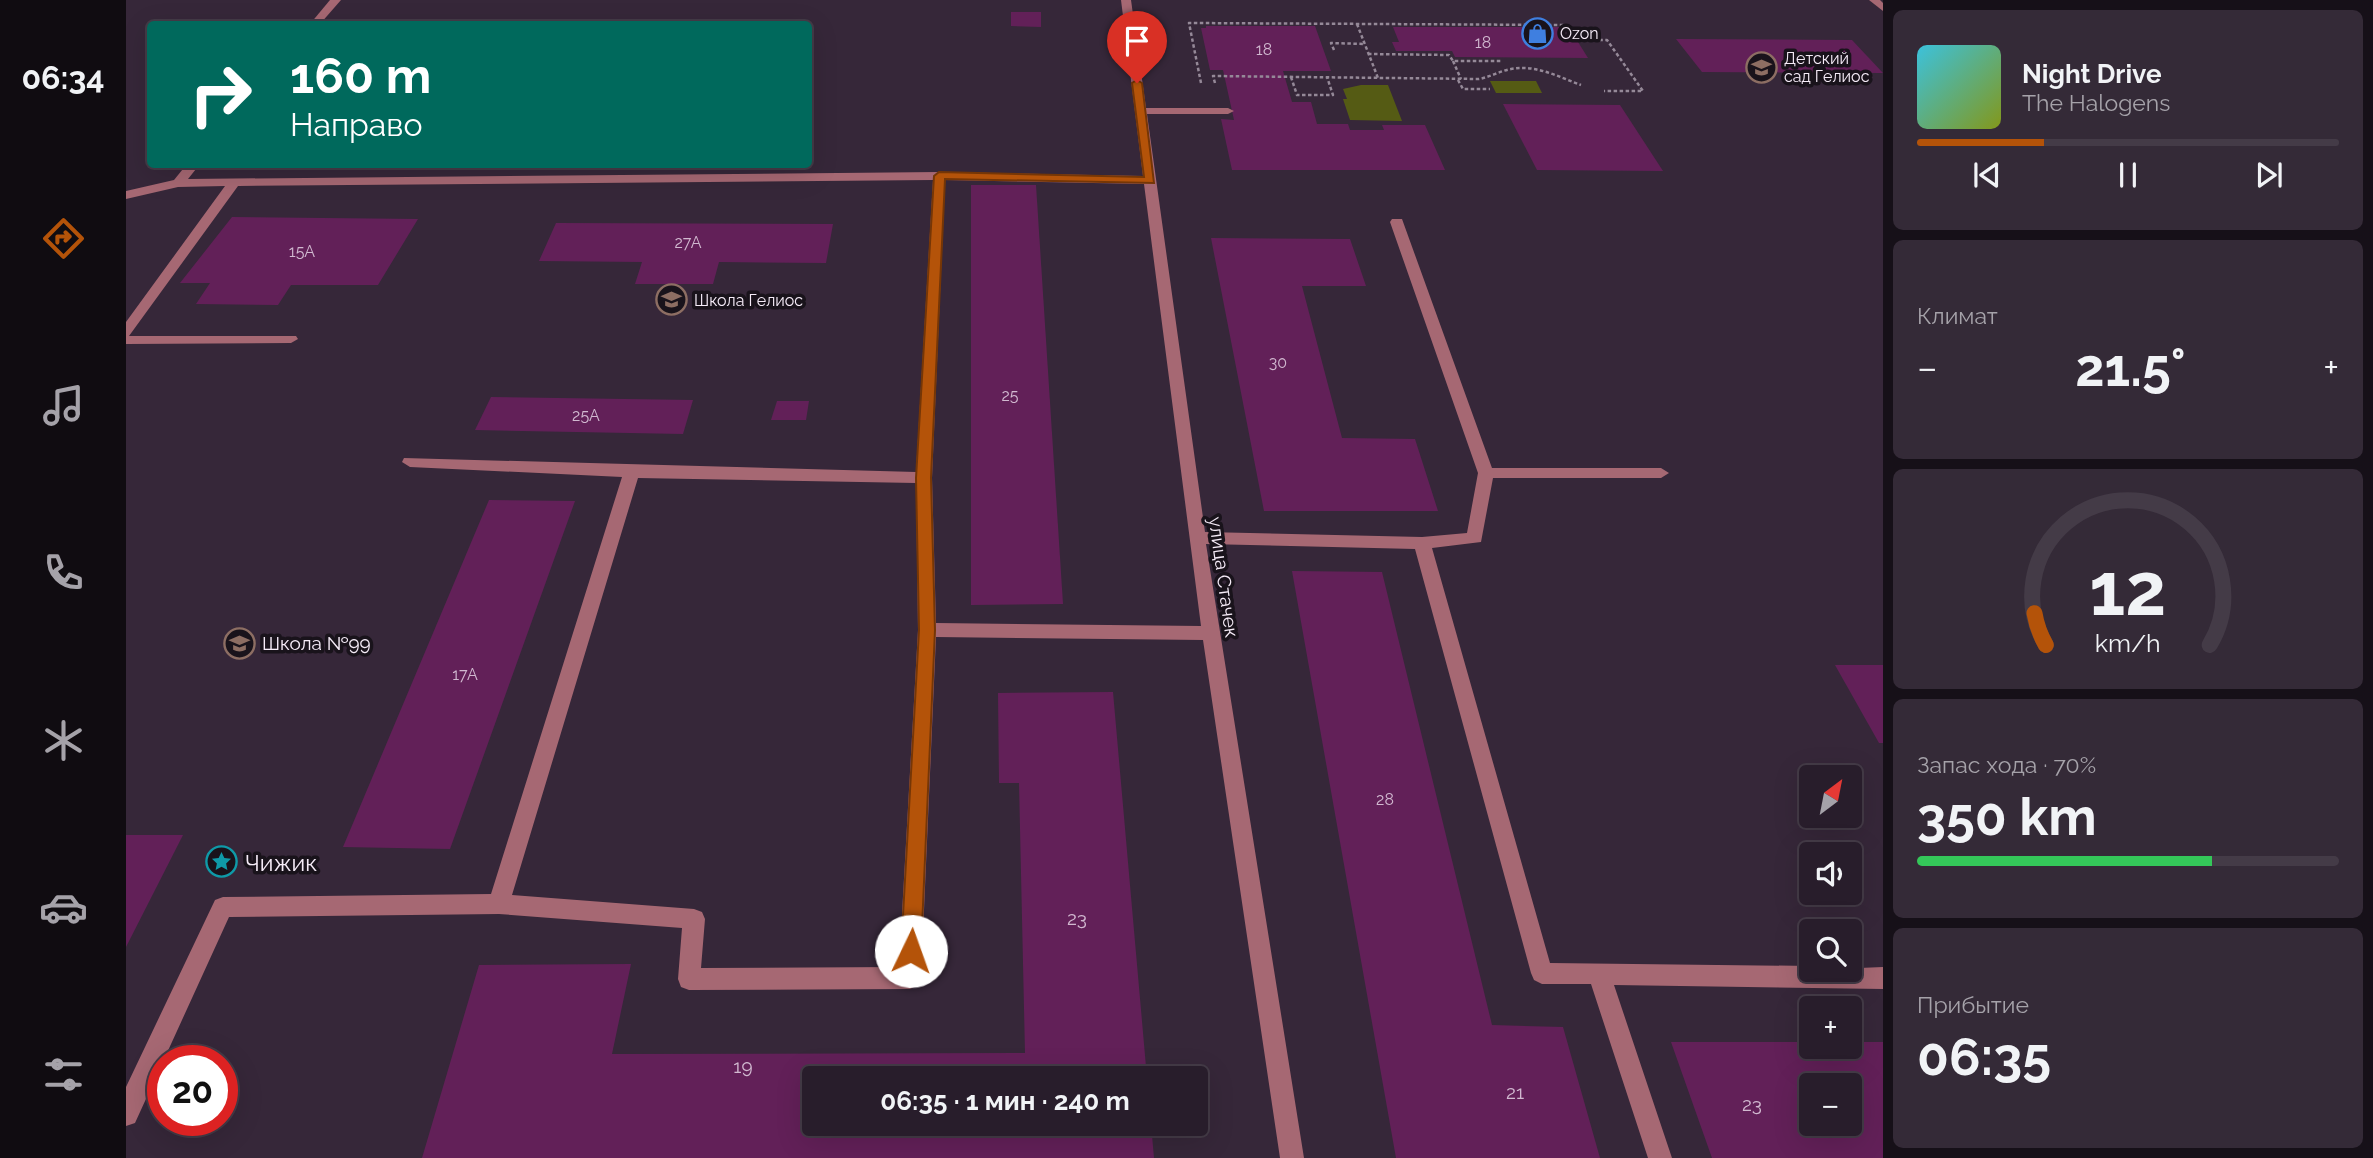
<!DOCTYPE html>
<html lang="ru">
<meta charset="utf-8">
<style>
:root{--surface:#281d2b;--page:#342a37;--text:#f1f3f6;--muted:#a5a2a9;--line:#443b47;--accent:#b45309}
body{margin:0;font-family:Raleway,sans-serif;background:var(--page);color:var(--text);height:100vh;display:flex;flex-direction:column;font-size:26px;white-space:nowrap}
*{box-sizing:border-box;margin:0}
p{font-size:23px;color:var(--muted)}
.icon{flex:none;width:38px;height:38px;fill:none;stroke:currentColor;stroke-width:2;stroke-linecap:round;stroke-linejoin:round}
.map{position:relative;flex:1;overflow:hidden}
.details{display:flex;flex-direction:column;gap:10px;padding:10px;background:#161018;width:490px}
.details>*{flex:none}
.banner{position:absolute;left:21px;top:21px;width:665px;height:147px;border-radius:7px;box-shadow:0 7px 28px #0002,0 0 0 2px var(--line);background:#00695c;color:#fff;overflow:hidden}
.needle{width:46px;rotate:32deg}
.controls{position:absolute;left:1673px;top:765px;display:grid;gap:14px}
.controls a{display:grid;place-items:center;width:63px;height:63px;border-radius:7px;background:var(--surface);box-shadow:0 7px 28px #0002,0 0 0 2px var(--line);font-size:35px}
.speed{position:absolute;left:21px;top:1045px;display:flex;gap:14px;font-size:35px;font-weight:700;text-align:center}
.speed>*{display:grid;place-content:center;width:91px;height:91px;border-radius:50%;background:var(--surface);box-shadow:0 7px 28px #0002,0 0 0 2px var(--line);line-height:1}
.speed .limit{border:10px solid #d22;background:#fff;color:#111}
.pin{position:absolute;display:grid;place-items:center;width:60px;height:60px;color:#fff;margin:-72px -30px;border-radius:50% 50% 50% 0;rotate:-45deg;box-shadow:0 0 7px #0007}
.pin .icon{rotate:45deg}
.me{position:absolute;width:77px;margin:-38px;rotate:3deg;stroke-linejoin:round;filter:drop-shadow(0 0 5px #0008)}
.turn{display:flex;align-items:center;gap:24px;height:147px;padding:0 28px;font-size:32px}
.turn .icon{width:91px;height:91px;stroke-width:2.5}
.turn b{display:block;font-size:49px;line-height:60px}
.big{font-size:52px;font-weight:700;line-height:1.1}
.details .widget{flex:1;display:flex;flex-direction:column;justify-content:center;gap:10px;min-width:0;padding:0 24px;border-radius:10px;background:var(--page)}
.details .dial{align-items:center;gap:0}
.dial svg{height:182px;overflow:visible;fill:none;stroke:var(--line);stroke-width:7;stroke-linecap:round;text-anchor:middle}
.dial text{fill:var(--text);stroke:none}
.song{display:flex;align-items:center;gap:21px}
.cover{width:84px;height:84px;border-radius:10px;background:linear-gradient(135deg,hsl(190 70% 55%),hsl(70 70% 35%))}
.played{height:7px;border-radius:4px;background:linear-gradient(90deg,var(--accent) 30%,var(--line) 30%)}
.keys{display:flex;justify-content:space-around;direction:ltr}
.heat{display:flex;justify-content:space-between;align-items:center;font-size:38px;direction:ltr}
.charge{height:10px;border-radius:5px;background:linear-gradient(90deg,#34c759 70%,var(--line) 0)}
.trip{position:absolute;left:676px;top:1066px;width:406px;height:70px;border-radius:7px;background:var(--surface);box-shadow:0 7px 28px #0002,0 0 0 2px var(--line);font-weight:700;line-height:70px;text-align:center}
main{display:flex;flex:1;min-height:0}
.tabs{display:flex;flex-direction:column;width:126px;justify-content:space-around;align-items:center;background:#100c11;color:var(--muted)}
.tabs .icon{width:49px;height:49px}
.tabs .on{color:var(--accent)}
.tabs b{font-size:32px;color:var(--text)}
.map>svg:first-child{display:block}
.green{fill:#555b14}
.building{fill:#622058;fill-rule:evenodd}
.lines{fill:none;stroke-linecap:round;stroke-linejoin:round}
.path{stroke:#958998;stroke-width:2.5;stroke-dasharray:3.5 2.5;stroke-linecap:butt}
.minor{fill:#a66873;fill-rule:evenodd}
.route{fill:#b45309;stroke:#753606;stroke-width:2}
.labels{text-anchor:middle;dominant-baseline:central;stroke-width:7;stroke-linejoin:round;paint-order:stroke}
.far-poi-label{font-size:16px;fill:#f6ecf8;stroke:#19131b;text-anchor:start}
.number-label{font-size:16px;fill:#d1b9d0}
.street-label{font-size:19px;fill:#f6ecf8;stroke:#19131b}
.poi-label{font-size:19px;fill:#f6ecf8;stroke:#19131b;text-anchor:start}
.near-number-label{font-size:19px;fill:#d1b9d0}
.near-poi-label{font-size:23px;fill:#f6ecf8;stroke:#19131b;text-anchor:start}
</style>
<main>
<nav class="tabs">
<b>06:34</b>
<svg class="icon on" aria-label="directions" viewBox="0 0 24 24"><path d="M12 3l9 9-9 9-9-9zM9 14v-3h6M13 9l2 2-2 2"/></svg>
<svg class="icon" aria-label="music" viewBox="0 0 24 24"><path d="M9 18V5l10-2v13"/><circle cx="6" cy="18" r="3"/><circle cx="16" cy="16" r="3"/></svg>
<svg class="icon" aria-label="phone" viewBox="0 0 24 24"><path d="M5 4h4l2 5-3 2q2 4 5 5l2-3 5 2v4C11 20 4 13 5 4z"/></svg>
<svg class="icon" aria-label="climate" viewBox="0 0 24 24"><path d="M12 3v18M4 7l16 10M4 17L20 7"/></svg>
<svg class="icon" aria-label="car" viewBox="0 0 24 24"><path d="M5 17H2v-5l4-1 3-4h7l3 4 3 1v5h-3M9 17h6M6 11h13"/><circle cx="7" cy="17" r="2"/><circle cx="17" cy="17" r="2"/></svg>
<svg class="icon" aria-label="filters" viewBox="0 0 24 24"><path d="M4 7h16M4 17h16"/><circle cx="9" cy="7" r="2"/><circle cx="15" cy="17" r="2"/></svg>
</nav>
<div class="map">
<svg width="1757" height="1158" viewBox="0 0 1757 1158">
<rect width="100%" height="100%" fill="#362739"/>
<g class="green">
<path d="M1364,81h46l6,12h-46z"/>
<path d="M1235,85h27l14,36 -52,-1 -7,-21h4l-4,-10z"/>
</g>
<g class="building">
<path d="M885,12h30v15l-30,-1z"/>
<path d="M1080,26h109l16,45h-48l9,31h19l6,22h31l2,6h34l-2,-5h43l20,45h-213l-11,-51 13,1 -11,-50h-13l-9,-42h5z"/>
<path d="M1267,27h168l9,15h8l10,16 -133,-1 -3,-6h-56l-4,-9h7z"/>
<path d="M1550,39l176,1 31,33 -181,-1z"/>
<path d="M1377,104l117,1 43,66 -126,-1z"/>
<path d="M845,185h65l27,419 -92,1z"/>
<path d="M106,217l186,2 -40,66h-87l-13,20 -82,-1 14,-21h-30z"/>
<path d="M430,223l277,1 -7,39 -107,-1 -6,22h-78l7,-22 -103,-1z"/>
<path d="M1085,238l139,1 16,47h-64l40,152 73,1 23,72h-174z"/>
<path d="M365,397l202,3 -10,34 -208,-4z"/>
<path d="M651,401h32l-3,19h-35z"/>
<path d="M363,500l86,1 -125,348 -107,-2z"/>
<path d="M1166,571l90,1 110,453 71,2 37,131h-204z"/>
<path d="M1709,665h48v78h-4z"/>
<path d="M987,692l34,386h-333v46h337l3,34h-732l57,-193 152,-1 -19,90 413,-1 -6,-270h-20l-1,-90z"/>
<path d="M0,835h57l-57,112z"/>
<path d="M1545,1042h140v4h39v-4h33v116h-171zM1685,1085h39v39h-39z"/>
</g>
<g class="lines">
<g class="path">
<path d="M1231,24l21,54"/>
<path d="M1208,50l-3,-7 34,1"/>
<path d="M1242,54l81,1 4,6h49"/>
<path d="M1327,61l8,18"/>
<path d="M1165,77l6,18h36l-6,-18"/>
<path d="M1332,80l5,9h27"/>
<path d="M1075,83l-12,-60 376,2 9,15h33l36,51h-39"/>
<path d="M1089,83l-2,-7 266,3c11,-2 21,-8 32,-10 24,-5 48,8 70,16"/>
</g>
<g class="minor">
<path d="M204,0h11l-21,24h-10z"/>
<path d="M995,0h10l15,108h82l6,3 -6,3h-81l58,418 217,5 45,-4 11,-60 -88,-251 2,-3h10l90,249h169l8,5 -8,5h-168l-12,64 -49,6 118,415 261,3v4l72,-3v22l-269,-4 58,173h-24l-57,-174h-49l-8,-4 -3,-7 -116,-424 -209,-5 98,614h-24l-77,-518 -267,-3 -15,341 -3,7 -8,4 -221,1 -8,-3 -3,-8 4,-51 -183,-14 -270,3 -94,206 -9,3v-39l89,-187 8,-3 268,-3 131,-417 -212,-10 -8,-5 2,-4 512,14 17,-292 -695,6 -109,150h167l2,3 -7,4 -165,1v-22l99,-136 -47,1 -52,12v-8l48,-11 13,-16h13l-12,15 751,-7 204,4zM819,180l199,4 57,442 -265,-3 -4,-145zM512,478l278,5 2,147 -19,337 -198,1 4,-49 -3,-7 -8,-3 -182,-14z"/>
<path d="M1743,0h11l3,3v8z"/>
</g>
</g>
<path class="route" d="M1011,80l5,3 12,100 -209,-4 -14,299 4,152 -14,321 -3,7 -7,3 -7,-3 -3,-7 18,-321 -3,-152 18,-302 5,-4 205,5 -12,-94z"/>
<defs>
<symbol id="shop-ring" viewBox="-11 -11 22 22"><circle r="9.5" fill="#19131b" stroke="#3f7fe0" stroke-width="1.5"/><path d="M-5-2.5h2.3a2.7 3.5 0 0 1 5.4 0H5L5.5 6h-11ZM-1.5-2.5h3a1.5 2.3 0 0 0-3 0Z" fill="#3f7fe0"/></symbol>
<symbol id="school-ring" viewBox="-11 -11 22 22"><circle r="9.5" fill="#19131b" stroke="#8d6e63" stroke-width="1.5"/><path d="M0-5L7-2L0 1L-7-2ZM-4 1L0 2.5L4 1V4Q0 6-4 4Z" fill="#8d6e63"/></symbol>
<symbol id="sight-ring" viewBox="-11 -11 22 22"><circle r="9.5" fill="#19131b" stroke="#0f9aa8" stroke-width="1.5"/><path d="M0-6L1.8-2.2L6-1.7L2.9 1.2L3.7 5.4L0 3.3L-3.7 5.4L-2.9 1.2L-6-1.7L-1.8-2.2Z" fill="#0f9aa8"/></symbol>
</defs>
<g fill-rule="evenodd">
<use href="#shop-ring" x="1394" y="16" width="35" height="35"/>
<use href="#school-ring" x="1618" y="50" width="35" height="35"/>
<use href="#school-ring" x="528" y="282" width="35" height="35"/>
<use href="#school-ring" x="96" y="626" width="35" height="35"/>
<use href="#sight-ring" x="78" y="844" width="35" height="35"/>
</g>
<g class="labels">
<g class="far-poi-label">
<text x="1434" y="33">Ozon</text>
<text x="1658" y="58">Детский<tspan x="1658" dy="18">сад Гелиос</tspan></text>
<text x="568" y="300">Школа Гелиос</text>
</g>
<g class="number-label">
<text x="1357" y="42">18</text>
<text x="1138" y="49">18</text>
<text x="562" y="242">27А</text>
<text x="176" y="251">15А</text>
<text x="1152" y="362">30</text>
<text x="884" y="395">25</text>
<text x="460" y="415">25А</text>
<text x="339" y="674">17А</text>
<text x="1259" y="799">28</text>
</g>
<g class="street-label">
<text transform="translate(1098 577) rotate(82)">улица Стачек</text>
</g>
<g class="poi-label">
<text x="136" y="643">Школа №99</text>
</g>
<g class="near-number-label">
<text x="951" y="918">23</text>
<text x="617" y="1066">19</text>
<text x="1389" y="1092">21</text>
<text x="1626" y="1104">23</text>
</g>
<g class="near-poi-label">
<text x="119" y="862">Чижик</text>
</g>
</g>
</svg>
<div class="controls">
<a><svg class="needle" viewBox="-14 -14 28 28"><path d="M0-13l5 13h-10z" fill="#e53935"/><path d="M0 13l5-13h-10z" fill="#a5a2a9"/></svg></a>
<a><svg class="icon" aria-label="sound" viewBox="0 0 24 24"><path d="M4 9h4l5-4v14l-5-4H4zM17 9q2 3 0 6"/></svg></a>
<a><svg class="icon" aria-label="search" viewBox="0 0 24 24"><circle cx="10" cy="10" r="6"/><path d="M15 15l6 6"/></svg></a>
<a>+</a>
<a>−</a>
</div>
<div class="speed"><div class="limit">20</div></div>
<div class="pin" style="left:1011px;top:83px;background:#d93025"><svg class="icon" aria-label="arrive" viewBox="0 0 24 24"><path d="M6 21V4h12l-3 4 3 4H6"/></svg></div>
<svg class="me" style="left:785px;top:951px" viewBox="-20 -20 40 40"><circle r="19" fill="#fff"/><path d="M0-13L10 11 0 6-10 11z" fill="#b45309"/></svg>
<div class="trip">06:35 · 1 мин · 240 m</div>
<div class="banner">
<div class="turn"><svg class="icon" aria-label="right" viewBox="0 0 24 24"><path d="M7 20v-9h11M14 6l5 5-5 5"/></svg><div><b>160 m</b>Направо</div></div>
</div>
</div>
<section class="details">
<div class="widget">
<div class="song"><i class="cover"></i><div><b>Night Drive</b><p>The Halogens</p></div></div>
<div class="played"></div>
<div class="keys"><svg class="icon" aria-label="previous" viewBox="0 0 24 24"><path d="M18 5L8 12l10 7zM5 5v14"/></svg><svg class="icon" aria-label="pause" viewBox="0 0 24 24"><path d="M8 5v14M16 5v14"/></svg><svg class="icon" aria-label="next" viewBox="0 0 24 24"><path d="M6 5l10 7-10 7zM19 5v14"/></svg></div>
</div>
<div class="widget"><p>Климат</p>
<div class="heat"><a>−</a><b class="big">21.5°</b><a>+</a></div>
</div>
<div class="widget dial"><svg viewBox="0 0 100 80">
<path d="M14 69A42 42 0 1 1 86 69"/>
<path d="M14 69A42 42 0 0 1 9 55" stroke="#b45309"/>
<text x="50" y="56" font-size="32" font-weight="700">12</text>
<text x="50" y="72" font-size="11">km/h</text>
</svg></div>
<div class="widget"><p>Запас хода · 70%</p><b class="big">350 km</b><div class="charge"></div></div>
<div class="widget"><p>Прибытие</p><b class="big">06:35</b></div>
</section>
</main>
